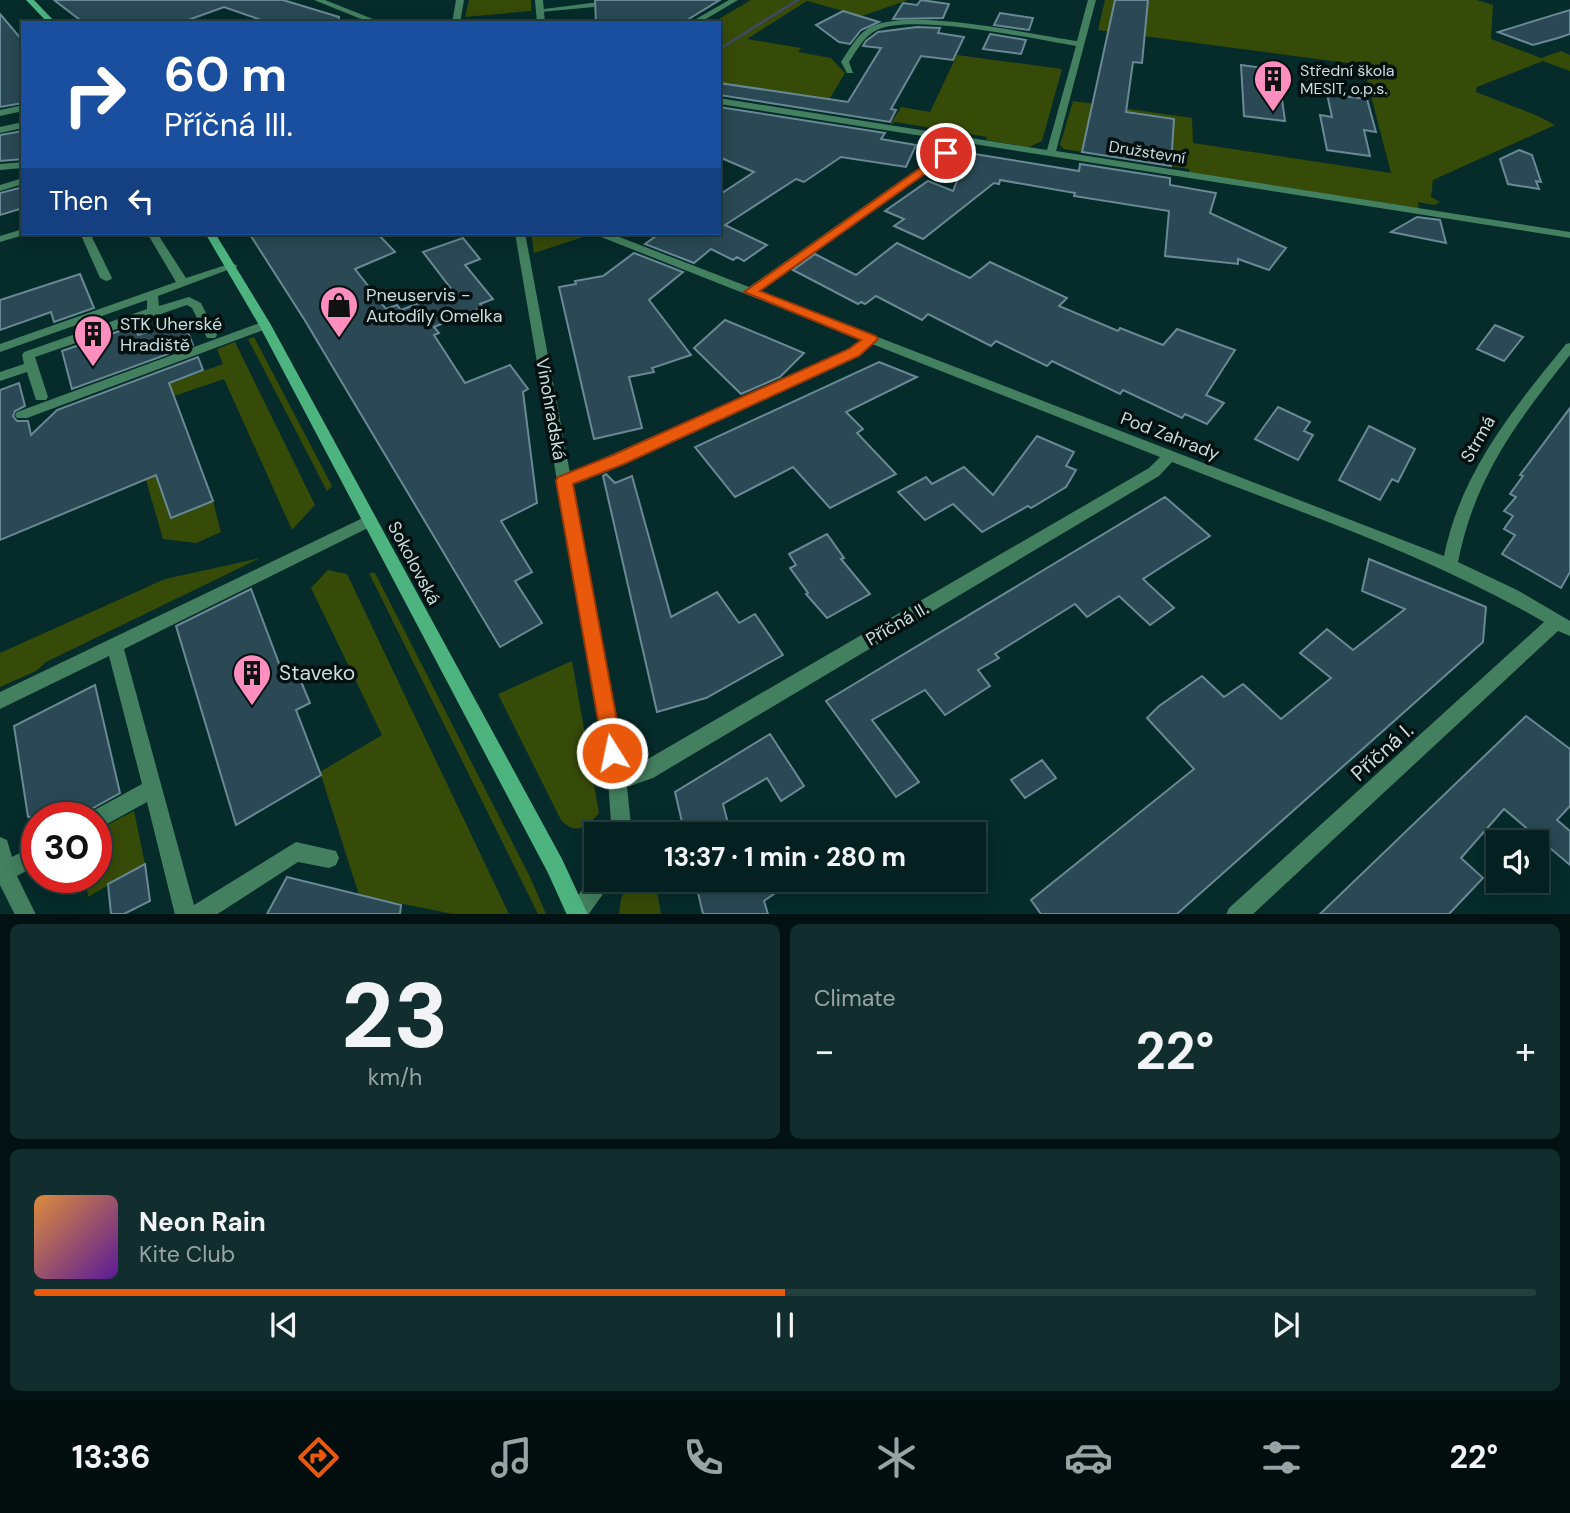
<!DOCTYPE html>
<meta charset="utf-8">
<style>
:root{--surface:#042020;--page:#122d2d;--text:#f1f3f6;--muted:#97a3a5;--line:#253e3e;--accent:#ea580c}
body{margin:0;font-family:"DM Sans",sans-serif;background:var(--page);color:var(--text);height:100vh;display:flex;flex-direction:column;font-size:26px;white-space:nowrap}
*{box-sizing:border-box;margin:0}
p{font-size:23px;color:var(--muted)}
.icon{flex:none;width:38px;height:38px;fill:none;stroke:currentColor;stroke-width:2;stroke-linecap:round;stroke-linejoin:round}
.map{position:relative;height:914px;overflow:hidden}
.sheet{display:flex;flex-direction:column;gap:10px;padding:10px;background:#021212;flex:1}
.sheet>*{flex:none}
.guide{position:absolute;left:21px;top:21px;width:700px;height:214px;border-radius:0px;box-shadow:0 4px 18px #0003,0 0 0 2px var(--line);background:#1a4fa0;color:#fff;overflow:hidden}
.tools{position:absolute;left:1486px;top:830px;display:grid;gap:14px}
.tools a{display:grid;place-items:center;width:63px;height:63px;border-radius:0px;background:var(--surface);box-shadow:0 4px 18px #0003,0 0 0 2px var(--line);font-size:35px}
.speed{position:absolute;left:21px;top:802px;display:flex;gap:14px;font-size:35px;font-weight:700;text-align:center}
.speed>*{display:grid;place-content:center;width:91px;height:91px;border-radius:50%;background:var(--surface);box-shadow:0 4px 18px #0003,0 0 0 2px var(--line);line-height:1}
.speed .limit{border:10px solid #d22;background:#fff;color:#111}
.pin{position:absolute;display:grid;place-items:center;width:60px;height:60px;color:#fff;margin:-30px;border:4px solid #fff;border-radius:50%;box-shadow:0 2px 7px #0007}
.me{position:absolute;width:77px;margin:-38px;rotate:350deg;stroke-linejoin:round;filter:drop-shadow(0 0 5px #0008)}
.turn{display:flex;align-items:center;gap:24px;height:147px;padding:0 28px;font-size:32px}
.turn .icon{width:91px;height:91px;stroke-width:2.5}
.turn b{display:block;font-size:49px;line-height:60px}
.then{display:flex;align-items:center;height:66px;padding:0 28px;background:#0003;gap:14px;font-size:26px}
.big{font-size:52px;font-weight:700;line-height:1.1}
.sheet .card{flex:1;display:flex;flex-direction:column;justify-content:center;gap:10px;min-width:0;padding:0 24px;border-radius:10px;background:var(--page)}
.sheet .dial{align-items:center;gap:0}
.dial b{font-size:91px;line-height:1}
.song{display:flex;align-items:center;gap:21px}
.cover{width:84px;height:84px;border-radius:10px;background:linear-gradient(135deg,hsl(30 70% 55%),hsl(270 70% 35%))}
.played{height:7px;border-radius:4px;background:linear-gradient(90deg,var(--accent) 50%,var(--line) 50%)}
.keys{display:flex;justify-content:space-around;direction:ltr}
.heat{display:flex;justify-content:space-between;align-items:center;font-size:38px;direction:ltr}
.sheet .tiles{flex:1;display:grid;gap:10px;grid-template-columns:1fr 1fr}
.card:last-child{grid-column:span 2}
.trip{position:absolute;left:584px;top:822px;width:402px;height:70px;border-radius:0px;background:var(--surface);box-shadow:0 4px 18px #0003,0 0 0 2px var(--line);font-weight:700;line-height:70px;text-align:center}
.menu{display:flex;height:112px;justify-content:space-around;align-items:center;background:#020d0d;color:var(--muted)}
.menu .icon{width:49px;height:49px}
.menu .active{color:var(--accent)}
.menu b{font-size:32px;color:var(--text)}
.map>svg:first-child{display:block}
.green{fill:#374b08}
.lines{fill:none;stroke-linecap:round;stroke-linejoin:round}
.stream{fill:#3d4a62;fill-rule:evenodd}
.building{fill:#2a4954;stroke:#688995;stroke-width:2}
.service{fill:#43805f;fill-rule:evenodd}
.minor{fill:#43805f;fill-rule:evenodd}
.secondary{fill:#4db480;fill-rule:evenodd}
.route{fill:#ea580c;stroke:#983908;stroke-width:2}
.labels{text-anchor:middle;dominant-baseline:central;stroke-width:7;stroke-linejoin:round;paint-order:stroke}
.far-poi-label{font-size:16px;fill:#cbdedd;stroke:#041110;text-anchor:start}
.far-street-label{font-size:16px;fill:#cbdedd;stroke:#041110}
.poi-label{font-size:18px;fill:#cbdedd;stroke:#041110;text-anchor:start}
.street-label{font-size:18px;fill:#cbdedd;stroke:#041110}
.near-poi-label{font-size:21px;fill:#cbdedd;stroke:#041110;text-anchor:start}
.near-street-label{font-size:21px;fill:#cbdedd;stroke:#041110}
</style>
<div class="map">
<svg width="1570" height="915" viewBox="0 0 1570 915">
<rect width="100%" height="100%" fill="#052b2a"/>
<g class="green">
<path d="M469,0h62v11l-66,6z"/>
<path d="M751,0h157l-46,16 -55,-15 -60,38 54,9 -3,4 33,6 14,15 -16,27 -110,-17v-60h-7z"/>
<path d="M1105,0h372l16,5 -2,34 50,19 20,-7 9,4v16l-27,-10 -66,26 -1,5 62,24 17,9 -122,55 -2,17 9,5 -6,3 -16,-3 1,7 -230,-36v-4l-125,-20 -4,-4 13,-44 119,17 1,25 198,30 -28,-108 -265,-35z"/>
<path d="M957,55l105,14 -20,72 -13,6 -43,-7 1,-3 -92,-15 -5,3 11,-18 29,5z"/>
<path d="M531,233h48l7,3 -52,17z"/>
<path d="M254,337l78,149 -5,5 -79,-152z"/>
<path d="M235,342l80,163 -23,25 -68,-151 -50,17 -17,-8 66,-24 -6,-15z"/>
<path d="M156,475l16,43 41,-17 8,31 -25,11 -33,-4 -17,-59z"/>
<path d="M260,558l-214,104 -10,9 -36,16v-34l165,-74z"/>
<path d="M328,570l19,4 162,340h-56l-94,-19 -39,-123 62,-37 -71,-147z"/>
<path d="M369,573h6l155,304 16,37h-8z"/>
<path d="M572,661l27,152c-11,14 -24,23 -38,7l-63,-126z"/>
<path d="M134,811l11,53 -57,33 -3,-20h11v-46z"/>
<path d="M628,880h27l6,34h-42l2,-15z"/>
</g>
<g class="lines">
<path class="stream" d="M795,0h5l-81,51v-3z"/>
</g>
<g class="building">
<path d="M54,0h229l56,17 -1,6h-68l-46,-16 -44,16h-96z"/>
<path d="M720,0l-38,23h-86l-1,-23z"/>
<path d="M921,0l28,4 -6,14 -50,1 10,-16 14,2z"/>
<path d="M1115,0h33l-6,63 -9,-1 -7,50 48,7 -3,47 -89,-14z"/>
<path d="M1570,10v24l-12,4 -25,7 -35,-13z"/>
<path d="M843,11l36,11 -18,8 -11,14 -11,-2 -23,-17z"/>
<path d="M1000,13l33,5 -4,12 -35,-5z"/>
<path d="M0,14l23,27v62l-23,4z"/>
<path d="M917,27l23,1 -2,5 26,4 -11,23 -32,-4 -30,53 5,1 -6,12 -171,-27v-12l129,19 33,-54 -18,-2 3,-5 12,-9z"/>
<path d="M990,34l36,6 -5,14 -38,-5z"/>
<path d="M1241,65l37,5 7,51 -41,-5z"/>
<path d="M1327,94l40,5 9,33 -12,-2 6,26 -43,-6 -7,-35 12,2z"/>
<path d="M719,107l166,26 -4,6 35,6 -10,22 -65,-10 -37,25 -8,-3 -71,46 42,20 -23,16 -7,-4 -4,3 -22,-11 -17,14 -49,-19 15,-11h59v-38l35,-23 -35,-15z"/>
<path d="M23,131v28l-23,2v-26z"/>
<path d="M1519,150l13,5 9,27 -5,-1 3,8 -31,-5 -8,-25z"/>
<path d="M962,152l117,19 1,-7 90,14v7l46,8 -6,20 76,35 -17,22 -31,-11v5l-73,-8 4,-45 -95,-15 1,-3 -75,-13 -1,4 -5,-1 -71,56 -29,-13 10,-7 -19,-8 43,-30 25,10 7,-18z"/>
<path d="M23,187v21l-23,7v-22z"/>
<path d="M1417,217l23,3 6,23 -55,-11z"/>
<path d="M249,233h128l18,19 -40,17 31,40 11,-4 4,5 51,-20 -29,-38 40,-14 17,21 -15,6 28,34 -13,5 3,3 -49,20 5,6 -5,2 31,48 45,-18 18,24 -5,3 14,111 -36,18 31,51 -17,9 27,42 -42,24 -196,-328z"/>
<path d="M897,243l73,35 20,-16 77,36 -8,8 59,25 2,-3 43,17 14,-16 58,21 -29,45 18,8 -17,21 -22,-10 -3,4 -59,-28 -3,4 -68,-33 -5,5 -51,-25 -5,5 -63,-32 -6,6 -46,-24 -11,8 -4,-2 -3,2 -65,-34 22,-16 41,21z"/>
<path d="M634,253l49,19 -34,28 42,55 -39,13 2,4 -25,5 13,51 -48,11 -35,-152 17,-3 -1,-3 28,-5z"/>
<path d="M80,274l14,34 -40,14 -3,-10 -51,18v-30z"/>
<path d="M183,320l10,25 -121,44 -10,-38 72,-25 4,9z"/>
<path d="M725,320l79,33 -24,24 -39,17 -47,-46z"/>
<path d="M1495,325l28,12 -19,24 -27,-12z"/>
<path d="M198,357l5,13 -34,13 44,118 -42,17 -15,-43 -156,65v-150l19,-7 6,23 -10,5 -2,5 4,5h11l3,14 26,-25z"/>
<path d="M879,362l38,15 -71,35 17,17 -6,4 39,41 -66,34 -37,-41 -58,30 -40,-50z"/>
<path d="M1278,407l32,15 -6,9 9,4 -15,25 -43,-21z"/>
<path d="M1570,408v164l-9,16 -59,-34 13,-19 -11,-6 9,-13 -9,-5 12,-14 -6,-3 13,-18 -3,-1z"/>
<path d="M1369,426l46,23 -17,33 -6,-3 -12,21 -41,-20z"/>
<path d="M1037,436l37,16 -8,14 10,4 -10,17 -35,21 -3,-2 -46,26 -29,-28 -28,16 -27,-28 28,-15 6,7 32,-17 29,28z"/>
<path d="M606,474l9,9 17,-7 39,141 46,-25 22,31 16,-9 28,41 -77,43 -49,14 -54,-236z"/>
<path d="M1165,497l45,39 -67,43 31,29 -24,17 -31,-29 -32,21 -12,-13 -80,50 4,4 -21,12 12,16 -45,29 -20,-25 -53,30 47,62 -23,15 -70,-96z"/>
<path d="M827,534l17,24 -3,1 29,35 -43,24 -21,-24 2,-1 -18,-25 6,-3 -7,-11z"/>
<path d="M1369,559l117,48 -3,35 -306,272h-136l-10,-14 163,-131 -47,-51 12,-12 43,-30 22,21 19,-13 38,35 50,-41 -31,-25 27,-24 26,21 52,-41 -43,-18z"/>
<path d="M251,589l32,85 12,-7 15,36 -14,7 25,65 -85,50 -60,-199z"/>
<path d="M95,685l25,108 -32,18 -4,6h-56l-14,-91z"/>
<path d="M1526,716l44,33v57l-13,14 13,11v34l-66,-56 -43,49 22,20 -34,36h-129z"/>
<path d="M770,734l34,52 -23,15 -14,-23 -44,26 8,31h-46l-10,-43z"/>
<path d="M1042,760l14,18 -31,20 -14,-18z"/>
<path d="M145,864l5,37 -26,13h-13l-3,-30z"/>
<path d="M287,877l114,28 -1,9h-133z"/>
<path d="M695,880h99l-30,21 4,13h-65z"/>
</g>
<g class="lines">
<g class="service">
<path d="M591,3h3v4l-54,5 -4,-2z"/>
<path d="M23,105v6l-23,5v-6z"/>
<path d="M23,122v6l-23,5v-6z"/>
<path d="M23,162v6l-23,2v-6z"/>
<path d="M23,178v6l-23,7v-6z"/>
<path d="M23,229v4h5l-1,1 -27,8v-6z"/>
<path d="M80,233h10l22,45 -2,2 -4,1 -6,-3z"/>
<path d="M147,233h10l29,45 46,-15 6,3 -80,30 1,10 30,-9 12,6 16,32 -2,3h-8l-15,-30 -5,-3 -152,52 13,40 -2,3h-10l-9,-28 -27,9v-9l24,-8 -2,-9 2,-3 123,-43v-9l-147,52v-8l176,-62z"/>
<path d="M265,321l4,1 2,3 -2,3 -242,90h-10l-2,-3 2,-3z"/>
<path d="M369,515l5,2 2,4 -2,4 -250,124 70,256 102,-63 40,9 3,7 -3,7 -7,3 -31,-6 -82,53h-41l-28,-113 -51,28v-13h-9l2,-4 53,-29 -33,-128 -109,53v-17z"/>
<path d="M0,837l7,3 5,17 25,-13v21l-20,11 19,39h-21l-15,-30z"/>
</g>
<g class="minor">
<path d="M314,0h11l58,23h-12z"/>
<path d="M456,0h8l-4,23h-8z"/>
<path d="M535,0h8l2,23h-8z"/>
<path d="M729,0h9l-39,23h-10z"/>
<path d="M1088,0h8l-40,151 514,81v6l-851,-134v-6l328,52 29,-104c-42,-7 -163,-33 -199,-16 -13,6 -20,20 -28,32l4,11h-6l-6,-11c9,-13 17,-30 32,-36 42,-18 156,8 204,15z"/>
<path d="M943,151l8,2 -192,138 685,265c17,-84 69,-147 122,-212l4,-1v12c-53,67 -95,121 -112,207l59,28 53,31v15l-12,-5 -306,284h-26l3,-7 315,-286c-117,-68 -246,-110 -372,-160l-13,14 -506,302 -26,9 5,48h-20l-4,-54 -93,-548h10l45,240 280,-124 12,-9 -266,-105 -1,-2h14l140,54zM872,344l288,113 -11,11 -508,295 -17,6 -52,-285 28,-10 258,-119z"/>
<path d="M597,872v8h16l-25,35h-20l2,-10z"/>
</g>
<g class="secondary">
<path d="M26,0h8l22,23h-8z"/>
<path d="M205,233h10l56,92 291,534 26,56h-21l-19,-42 -289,-548z"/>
</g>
</g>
<path class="route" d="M946,150l6,3 -2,3 -190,135 116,45 2,3 -19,17 -235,108 -51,20 50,269 -3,7 -8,3 -7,-3 -49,-279 2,-4 55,-22 236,-106 12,-9 -117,-48z"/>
<defs>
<symbol id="building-pin" viewBox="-11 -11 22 30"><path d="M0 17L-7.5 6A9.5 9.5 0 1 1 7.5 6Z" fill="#fe8ebd" stroke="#041110"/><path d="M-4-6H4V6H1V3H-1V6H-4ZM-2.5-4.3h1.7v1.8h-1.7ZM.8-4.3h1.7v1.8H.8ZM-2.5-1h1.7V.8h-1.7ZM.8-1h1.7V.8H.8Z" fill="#111"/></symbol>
<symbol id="shop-pin" viewBox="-11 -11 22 30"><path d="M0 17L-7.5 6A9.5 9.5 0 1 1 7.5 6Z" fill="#fe8ebd" stroke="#041110"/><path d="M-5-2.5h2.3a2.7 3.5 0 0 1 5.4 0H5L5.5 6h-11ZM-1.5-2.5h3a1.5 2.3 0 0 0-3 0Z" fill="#111"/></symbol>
</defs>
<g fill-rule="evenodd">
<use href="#building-pin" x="1251" y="57" width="44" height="60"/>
<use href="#shop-pin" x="317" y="283" width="44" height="60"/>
<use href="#building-pin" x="71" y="312" width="44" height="60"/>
<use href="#building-pin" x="230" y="651" width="44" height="60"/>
</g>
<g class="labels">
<g class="far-poi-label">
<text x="1300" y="70">Střední škola<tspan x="1300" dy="18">MESIT, o.p.s.</tspan></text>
</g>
<g class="far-street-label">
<text transform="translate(1147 152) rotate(9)">Družstevní</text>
</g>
<g class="poi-label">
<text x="366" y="295">Pneuservis -<tspan x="366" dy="21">Autodíly Omelka</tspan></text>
<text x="120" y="324">STK Uherské<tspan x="120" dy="21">Hradiště</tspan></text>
</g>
<g class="street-label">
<text transform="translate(551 409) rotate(80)">Vinohradská</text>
<text transform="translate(1170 436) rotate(21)">Pod Zahrady</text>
<text transform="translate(1478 439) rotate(-60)">Strmá</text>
<text transform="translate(414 563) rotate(62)">Sokolovská</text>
<text transform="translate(897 624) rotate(-30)">Příčná II.</text>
</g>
<g class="near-poi-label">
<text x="279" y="673">Staveko</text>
</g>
<g class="near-street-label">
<text transform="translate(1382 752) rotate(-42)">Příčná I.</text>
</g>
</g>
</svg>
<div class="tools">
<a><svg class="icon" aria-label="sound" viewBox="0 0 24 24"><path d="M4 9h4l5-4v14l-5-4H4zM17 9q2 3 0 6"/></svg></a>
</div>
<div class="speed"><div class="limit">30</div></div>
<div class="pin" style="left:946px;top:153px;background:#d93025"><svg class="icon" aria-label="arrive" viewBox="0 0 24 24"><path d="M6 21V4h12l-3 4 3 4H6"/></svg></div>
<svg class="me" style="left:612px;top:753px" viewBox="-20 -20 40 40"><circle r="17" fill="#ea580c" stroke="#fff" stroke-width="3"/><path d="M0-11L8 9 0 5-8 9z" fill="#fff"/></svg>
<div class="trip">13:37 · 1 min · 280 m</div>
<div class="guide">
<div class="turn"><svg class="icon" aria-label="right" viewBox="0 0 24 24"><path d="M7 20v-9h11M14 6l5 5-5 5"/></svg><div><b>60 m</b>Příčná III.</div></div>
<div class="then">Then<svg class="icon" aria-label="left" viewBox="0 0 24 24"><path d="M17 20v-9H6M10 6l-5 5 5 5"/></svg></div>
</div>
</div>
<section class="sheet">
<div class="tiles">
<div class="card dial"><b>23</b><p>km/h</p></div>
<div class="card"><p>Climate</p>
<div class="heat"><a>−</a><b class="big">22°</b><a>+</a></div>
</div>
<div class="card">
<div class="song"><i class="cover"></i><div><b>Neon Rain</b><p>Kite Club</p></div></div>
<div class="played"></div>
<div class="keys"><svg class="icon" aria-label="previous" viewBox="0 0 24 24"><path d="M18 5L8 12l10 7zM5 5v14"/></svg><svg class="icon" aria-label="pause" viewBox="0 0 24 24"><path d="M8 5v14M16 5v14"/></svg><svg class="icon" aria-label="next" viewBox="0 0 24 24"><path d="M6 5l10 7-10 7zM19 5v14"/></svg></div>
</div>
</div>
</section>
<nav class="menu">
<b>13:36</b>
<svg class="icon active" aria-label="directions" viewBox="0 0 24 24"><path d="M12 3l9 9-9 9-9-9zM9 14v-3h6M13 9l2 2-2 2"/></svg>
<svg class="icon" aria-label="music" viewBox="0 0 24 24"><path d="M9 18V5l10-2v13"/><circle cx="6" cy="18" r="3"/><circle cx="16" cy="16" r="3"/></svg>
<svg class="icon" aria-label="phone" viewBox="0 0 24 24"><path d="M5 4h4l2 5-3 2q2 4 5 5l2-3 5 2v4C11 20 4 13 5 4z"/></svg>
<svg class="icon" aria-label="climate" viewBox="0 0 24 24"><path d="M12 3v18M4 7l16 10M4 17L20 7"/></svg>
<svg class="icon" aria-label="car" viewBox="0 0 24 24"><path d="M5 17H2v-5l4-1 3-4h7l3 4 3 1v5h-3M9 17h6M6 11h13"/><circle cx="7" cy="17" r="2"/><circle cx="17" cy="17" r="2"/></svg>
<svg class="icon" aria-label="filters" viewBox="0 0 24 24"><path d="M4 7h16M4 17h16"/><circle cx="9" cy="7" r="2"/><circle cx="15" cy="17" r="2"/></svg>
<b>22°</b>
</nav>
